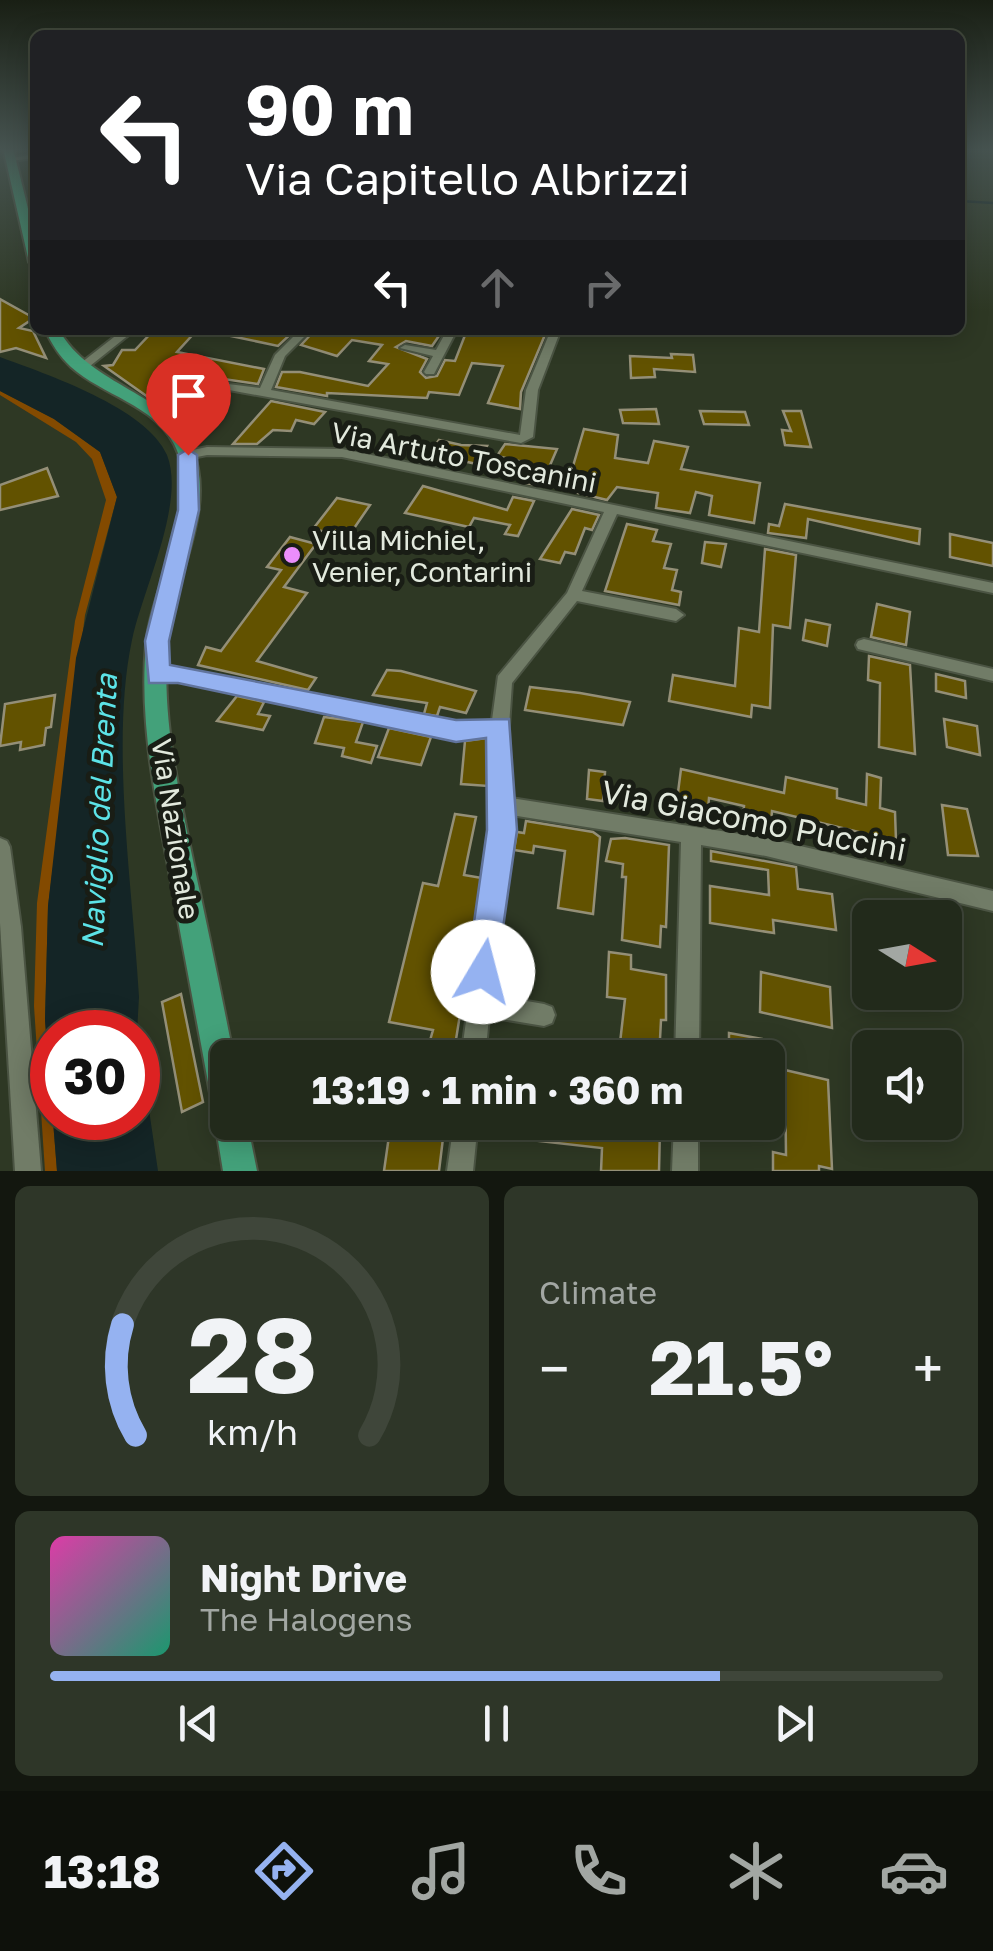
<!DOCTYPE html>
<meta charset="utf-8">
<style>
:root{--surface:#222a1b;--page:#2e3628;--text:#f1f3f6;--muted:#a2a7a3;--line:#3f463a;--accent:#95b2f1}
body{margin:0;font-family:"Golos Text",sans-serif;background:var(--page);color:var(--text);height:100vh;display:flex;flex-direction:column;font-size:38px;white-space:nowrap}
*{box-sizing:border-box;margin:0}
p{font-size:32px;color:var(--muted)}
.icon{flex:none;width:55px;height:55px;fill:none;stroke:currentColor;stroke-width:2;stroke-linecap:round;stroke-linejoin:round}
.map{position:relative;height:1171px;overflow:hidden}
.panel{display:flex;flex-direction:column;gap:15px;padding:15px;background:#13170f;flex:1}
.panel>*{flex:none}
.banner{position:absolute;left:30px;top:30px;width:935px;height:305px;border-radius:15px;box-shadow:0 5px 25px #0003,0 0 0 2px var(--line);background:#202124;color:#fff;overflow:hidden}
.needle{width:65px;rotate:101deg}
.tools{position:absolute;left:852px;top:900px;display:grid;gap:20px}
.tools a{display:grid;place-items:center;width:110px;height:110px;border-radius:15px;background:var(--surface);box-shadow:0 5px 25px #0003,0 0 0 2px var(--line);font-size:50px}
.speed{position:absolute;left:30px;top:1010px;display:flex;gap:20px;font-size:50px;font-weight:700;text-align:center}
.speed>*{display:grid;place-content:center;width:130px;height:130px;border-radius:50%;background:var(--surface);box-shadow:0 5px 25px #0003,0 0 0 2px var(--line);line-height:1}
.speed .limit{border:15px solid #d22;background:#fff;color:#111}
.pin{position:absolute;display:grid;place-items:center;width:85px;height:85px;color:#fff;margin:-102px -42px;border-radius:50% 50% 50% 0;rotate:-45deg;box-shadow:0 0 10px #0007}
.pin .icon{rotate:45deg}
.me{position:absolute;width:110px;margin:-55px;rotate:8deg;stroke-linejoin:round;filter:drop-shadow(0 0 8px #0008)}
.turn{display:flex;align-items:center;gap:35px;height:210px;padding:0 50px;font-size:45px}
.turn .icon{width:130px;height:130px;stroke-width:2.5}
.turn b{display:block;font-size:70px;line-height:85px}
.lanes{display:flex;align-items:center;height:95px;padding:0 50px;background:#0003;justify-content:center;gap:50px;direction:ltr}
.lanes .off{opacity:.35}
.big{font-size:75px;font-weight:700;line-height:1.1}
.panel .card{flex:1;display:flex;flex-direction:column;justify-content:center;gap:15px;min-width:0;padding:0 35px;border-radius:15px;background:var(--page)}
.panel .dial{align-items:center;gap:0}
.dial svg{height:260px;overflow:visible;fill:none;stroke:var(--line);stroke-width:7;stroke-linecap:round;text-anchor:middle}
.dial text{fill:var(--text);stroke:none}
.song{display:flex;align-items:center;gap:30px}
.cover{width:120px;height:120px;border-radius:15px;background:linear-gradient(135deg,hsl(320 70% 55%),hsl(160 70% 35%))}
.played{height:10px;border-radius:5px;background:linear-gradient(90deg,var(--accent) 75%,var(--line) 75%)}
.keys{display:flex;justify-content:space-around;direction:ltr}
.heat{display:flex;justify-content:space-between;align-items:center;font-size:55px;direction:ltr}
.panel .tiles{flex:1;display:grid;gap:15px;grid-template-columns:1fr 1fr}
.card:last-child{grid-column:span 2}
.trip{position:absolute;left:210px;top:1040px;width:575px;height:100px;border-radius:15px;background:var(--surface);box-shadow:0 5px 25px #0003,0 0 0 2px var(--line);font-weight:700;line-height:100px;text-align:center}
.tabs{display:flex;height:160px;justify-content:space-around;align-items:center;background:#0e110b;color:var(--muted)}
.tabs .icon{width:70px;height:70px}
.tabs .current{color:var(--accent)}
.tabs b{font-size:45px;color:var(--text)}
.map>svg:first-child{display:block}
.green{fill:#834a00}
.water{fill:#142526}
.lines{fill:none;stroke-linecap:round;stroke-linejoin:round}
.stream{stroke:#142526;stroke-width:2.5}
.building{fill:#625200;stroke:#948f77;stroke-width:2.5}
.minor-casing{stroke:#4b5443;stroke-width:4}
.major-casing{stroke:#4b5443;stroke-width:4}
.minor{fill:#717c67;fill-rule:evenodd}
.major{fill:#43a17a;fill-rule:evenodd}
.route{fill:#95b2f1;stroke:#61749d;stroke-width:2.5}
.poi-dot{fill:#eb8dfb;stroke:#191d15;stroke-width:4}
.labels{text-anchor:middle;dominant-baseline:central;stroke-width:10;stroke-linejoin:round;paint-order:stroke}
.street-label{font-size:28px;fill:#e2e9dd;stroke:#191d15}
.poi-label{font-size:28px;fill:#e2e9dd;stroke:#191d15;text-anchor:start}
.water-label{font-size:30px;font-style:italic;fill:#5ce3e7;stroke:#191d15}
.near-street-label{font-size:32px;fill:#e2e9dd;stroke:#191d15}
</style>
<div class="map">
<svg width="993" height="1171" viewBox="0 0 993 1171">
<rect width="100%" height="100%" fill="#2e3824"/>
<path class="green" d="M0,391l54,28 46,33 17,45 -32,118 -37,291 -3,114 12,151h-12l-11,-165 3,-103 38,-282 31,-121 -14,-41 -16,-17 -76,-47z"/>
<path class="water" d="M0,357c46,17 147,51 167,98 19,48 -25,136 -35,185 -22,103 1,250 7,357l-2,35h-85v86h86v-83l20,136h-101l-12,-151 3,-114 28,-248 41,-161 -17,-45 -46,-33 -54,-28z"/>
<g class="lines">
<path class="stream" d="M960,201l33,2"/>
</g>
<g class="building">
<path d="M0,299l34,19 -15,10 14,3 13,27 -30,-10 -16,4z"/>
<path d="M154,330h43l-20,22 87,17 -6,15 -48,-7 -39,25 -23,-5 -44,-31 9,-1 9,-15h13z"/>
<path d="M232,330h63l-17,16 -47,-10z"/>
<path d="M315,330h128l-11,16 -26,-5 -10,6 31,12 -7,13 6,6 11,-2 8,-16 10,1 12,-31 64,4 16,-4 -26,62 -1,17 -32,-6 15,-37 -31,-3 -13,32 -30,-3 -2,6 -100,-5v3l-51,-9 6,-15h18l68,14 20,-22 -19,-3 13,-16 -30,-5 -15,16 -36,-11z"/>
<path d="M671,354l22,1 2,17 -41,-3 1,8 -24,1 -1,-22 42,2z"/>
<path d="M271,401l54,11 -11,12 -18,-4 -5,11 -18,-1 -16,14h-24z"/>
<path d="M656,409l3,15 -36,-1 -3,-13z"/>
<path d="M700,411l45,1 4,13 -45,-1z"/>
<path d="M783,411h18l10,36 -26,-2 -3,-15 9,1z"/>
<path d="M584,429l34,6 -3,23 33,5 6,-22 34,6 -7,22 79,14 -6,40 -45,-8 3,-19 -16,-4 -6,21 -34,-5 2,-15 -41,-6 -10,13 -41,-10z"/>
<path d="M439,440l22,5 26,1 -10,18 -48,-10z"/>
<path d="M505,444l52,5 -16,37 -20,-4 6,-19 -30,-7z"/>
<path d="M47,468l11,28 -58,14v-25z"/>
<path d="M423,486l84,24 6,-13 21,4 -16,35 -13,-2 5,-9 -36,-7 -5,9 -64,-14z"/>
<path d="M337,498l33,7 -22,32 -35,-8z"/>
<path d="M785,504l135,25 -1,15 -111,-25 -2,19 -38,-5 1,-9 10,2z"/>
<path d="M572,509l27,6 -7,15 -7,-2 -10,26 -10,-2 -5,11 -20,-4z"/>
<path d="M627,524l30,6 -4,11 18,3 -7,24 13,2 -5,20 9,2 -2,13 -74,-14z"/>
<path d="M950,534l43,9v23l-43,-9z"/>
<path d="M290,537l26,7 -32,43 23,6 -50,68 59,17 -8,12 -110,-25 8,-18 15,4 60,-81 -14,-3z"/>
<path d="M705,542l21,2 -5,23 -19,-4z"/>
<path d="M765,549l31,6 -6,73 -17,-3 -3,83 -18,-3 -1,12 -82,-16 4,-26 62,11 4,-58 20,4z"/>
<path d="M877,604l33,8 -4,33 -35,-8z"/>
<path d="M806,620l24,5 -3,21 -24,-6z"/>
<path d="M869,656l41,9 5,89 -36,-7 1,-64 -12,-3z"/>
<path d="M387,670l14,1 75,20 -10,22 -26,-6 -3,9 -13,-2 3,-11 -54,-8z"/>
<path d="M936,674l29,7 1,17 -30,-7z"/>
<path d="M530,687l50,6 50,9 -7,23 -98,-15z"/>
<path d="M55,695l-4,32 -5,1 -2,17 -24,5 1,-8 -21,4 5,-42z"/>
<path d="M237,696l27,6 -6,12 12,2 -7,14 -46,-9z"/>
<path d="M324,717l39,5 -7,20 21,4 -6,17 -29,-7 2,-8 -29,-5z"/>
<path d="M944,719l33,7 3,29 -33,-8z"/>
<path d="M389,728l42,9 -10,28 -43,-8z"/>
<path d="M487,738l1,48 -27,-2 4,-43z"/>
<path d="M681,769l103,24 2,-16 51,12v9l29,7 1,-31 14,4 -1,30 15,4 1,29 -124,-30 -1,12 -28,-7 1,-10 -35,-8 -2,23 -20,-4 1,-15 -11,-2z"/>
<path d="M589,770l16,2 -2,29 -16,-2z"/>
<path d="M942,805l25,4 11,47 -30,-1z"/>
<path d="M455,814l21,3 -12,58 18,3 -29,180h-28l8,-28 -44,-8 34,-139 15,3z"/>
<path d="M526,821l67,11 7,5 -7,77 -35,-6 7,-57 -31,-5 -1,7 -19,-3 3,-18 7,1z"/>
<path d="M625,838l44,7 -3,82 -5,-1 -1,21 -38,-7 4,-63h-4l1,-13 -17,-3 5,-22z"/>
<path d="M711,851l85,16 2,22 34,5 4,36 -63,-10 1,13 -64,-10v-37l59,9 -1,-25 -57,-9z"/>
<path d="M609,952l22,3v14l35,6v45h-5l-2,38h-48l1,-16 8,1 5,-44 -18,-2z"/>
<path d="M761,972l69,15 2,41 -72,-16z"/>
<path d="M181,994l22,108 -21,10 -20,-110z"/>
<path d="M729,1033l44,8 1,19 -45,-9z"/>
<path d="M785,1070l43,10 4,89 -13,-3v5h-46v-19l13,3z"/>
<path d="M391,1122h54l-6,49h-55z"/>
<path d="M487,1122h141l32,6 -1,43h-58l1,-23 -117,-13z"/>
</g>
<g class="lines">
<defs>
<g id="minor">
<path d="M35,154v4l-24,3 -4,-2z"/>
<path d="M123,330h12l-50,40h-8v-4z"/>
<path d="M300,330h11l-26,26 -14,34 249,45 6,-45 24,-58 1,-2 9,2 -22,58 -5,47 -12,6 -303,-55 -55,32h-8l-2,-3 59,-35 48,6 15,-33z"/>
<path d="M447,330h10l-23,44h-8l-2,-2 9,-16 -33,-8 5,-3 31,5z"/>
<path d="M207,447l135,2 651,134v10l-376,-79 -35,77 94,18 8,6 -8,6 -99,-20 -65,82 -3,43 2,72 255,40 227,53v20l-227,-55 -65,-11 -2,213h-24l6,-216 -170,-27 1,15 -20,165 52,9 8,3 3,8 -3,8 -8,3 -55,-9 -4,41h-24l31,-228 -1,-96 -35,4 -278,-58 -20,2 -6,-2 -2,-4 2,-4 26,-4 278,56 36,-4 6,-44 69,-83 37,-81 -262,-55 -135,-2 -20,4 -6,-4 2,-3z"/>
<path d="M864,639l129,30v12l-135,-32 -2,-4 2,-4z"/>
<path d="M0,838l7,3 3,6 11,80 20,244h-26l-15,-248z"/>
<path d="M454,1122h24l-5,49h-26z"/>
<path d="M674,1122h24v49h-26z"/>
</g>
<g id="major">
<path d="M3,148h10l22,89v29l-6,-4z"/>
<path d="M45,330h14c32,57 110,62 133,118 24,58 -13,119 -22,177 -12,79 8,162 24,240 14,64 27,128 40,193h-6v64h19l10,49h-34l-8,-49 2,-6 -5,-12c-14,-78 -29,-155 -43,-233 -14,-74 -30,-151 -23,-227 6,-60 58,-142 28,-200 -20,-39 -72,-49 -103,-77 -12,-11 -19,-23 -26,-37z"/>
</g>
</defs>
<use href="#minor" class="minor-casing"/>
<use href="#major" class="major-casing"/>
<use href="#minor" class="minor"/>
<use href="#major" class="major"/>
</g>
<linearGradient id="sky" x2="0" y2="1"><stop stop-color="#191f14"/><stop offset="0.48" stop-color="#465350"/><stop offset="1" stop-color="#465350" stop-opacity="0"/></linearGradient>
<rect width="993" height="311" fill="url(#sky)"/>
<path class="route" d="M188,449l9,6 2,55 -30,131 1,24 286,55 53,-1 8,111 -22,154 -12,5 -11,-5 -5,-12 20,-142 -1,-92 -30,4 -278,-59h-29l-4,-42 33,-131v-55z"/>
<circle class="poi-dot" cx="292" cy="555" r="10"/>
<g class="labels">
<g class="street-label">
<text transform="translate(464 457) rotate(11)">Via Artuto Toscanini</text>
<text transform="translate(176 829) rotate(81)">Via Nazionale</text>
</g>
<g class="poi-label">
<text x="312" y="539">Villa Michiel,<tspan x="312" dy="32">Venier, Contarini</tspan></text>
</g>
<g class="water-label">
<text transform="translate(99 811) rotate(-87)">Naviglio del Brenta</text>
</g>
<g class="near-street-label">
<text transform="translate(754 820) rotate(11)">Via Giacomo Puccini</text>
</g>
</g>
</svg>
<div class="tools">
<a><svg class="needle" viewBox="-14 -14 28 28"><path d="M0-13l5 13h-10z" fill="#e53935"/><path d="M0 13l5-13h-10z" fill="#a2a7a3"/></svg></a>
<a><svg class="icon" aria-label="sound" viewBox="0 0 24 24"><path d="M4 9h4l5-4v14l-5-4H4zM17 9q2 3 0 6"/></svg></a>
</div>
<div class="speed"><div class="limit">30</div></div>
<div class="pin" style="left:188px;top:455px;background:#d93025"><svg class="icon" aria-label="arrive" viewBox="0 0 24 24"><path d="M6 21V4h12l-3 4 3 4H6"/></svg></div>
<svg class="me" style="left:483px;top:972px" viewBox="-20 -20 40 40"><circle r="19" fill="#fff"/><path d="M0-13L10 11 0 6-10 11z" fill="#95b2f1"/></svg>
<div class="trip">13:19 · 1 min · 360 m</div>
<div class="banner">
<div class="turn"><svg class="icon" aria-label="left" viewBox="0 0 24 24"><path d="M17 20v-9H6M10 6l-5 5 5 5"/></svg><div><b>90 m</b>Via Capitello Albrizzi</div></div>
<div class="lanes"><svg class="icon" aria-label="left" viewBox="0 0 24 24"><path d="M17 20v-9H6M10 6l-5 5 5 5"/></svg><svg class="icon off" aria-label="ahead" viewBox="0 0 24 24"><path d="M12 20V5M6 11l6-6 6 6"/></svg><svg class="icon off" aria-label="right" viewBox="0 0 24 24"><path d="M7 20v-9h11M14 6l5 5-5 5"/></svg></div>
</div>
</div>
<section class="panel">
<div class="tiles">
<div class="card dial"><svg viewBox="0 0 100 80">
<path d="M14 69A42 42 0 1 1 86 69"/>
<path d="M14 69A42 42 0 0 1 10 35" stroke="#95b2f1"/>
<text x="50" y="56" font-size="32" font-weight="700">28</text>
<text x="50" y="72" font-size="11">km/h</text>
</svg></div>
<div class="card"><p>Climate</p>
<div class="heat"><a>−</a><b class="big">21.5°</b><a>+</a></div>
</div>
<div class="card">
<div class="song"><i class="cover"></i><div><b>Night Drive</b><p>The Halogens</p></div></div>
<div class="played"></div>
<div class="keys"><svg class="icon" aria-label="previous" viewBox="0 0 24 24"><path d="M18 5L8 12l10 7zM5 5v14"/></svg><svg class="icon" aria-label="pause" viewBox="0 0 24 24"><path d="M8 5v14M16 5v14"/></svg><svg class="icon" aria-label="next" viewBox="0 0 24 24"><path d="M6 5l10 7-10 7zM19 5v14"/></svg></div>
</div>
</div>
</section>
<nav class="tabs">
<b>13:18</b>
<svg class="icon current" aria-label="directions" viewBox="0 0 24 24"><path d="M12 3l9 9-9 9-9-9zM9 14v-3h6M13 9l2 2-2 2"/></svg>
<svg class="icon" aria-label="music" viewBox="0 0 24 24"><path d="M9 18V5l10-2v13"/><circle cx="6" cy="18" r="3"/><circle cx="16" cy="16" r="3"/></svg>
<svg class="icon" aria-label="phone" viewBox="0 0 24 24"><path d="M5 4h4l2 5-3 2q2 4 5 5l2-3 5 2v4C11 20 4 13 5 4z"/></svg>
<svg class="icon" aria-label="climate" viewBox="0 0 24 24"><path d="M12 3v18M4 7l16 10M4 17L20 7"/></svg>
<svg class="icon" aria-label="car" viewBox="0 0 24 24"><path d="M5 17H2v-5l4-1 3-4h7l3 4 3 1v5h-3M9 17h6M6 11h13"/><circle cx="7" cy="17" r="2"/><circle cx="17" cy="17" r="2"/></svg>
</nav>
